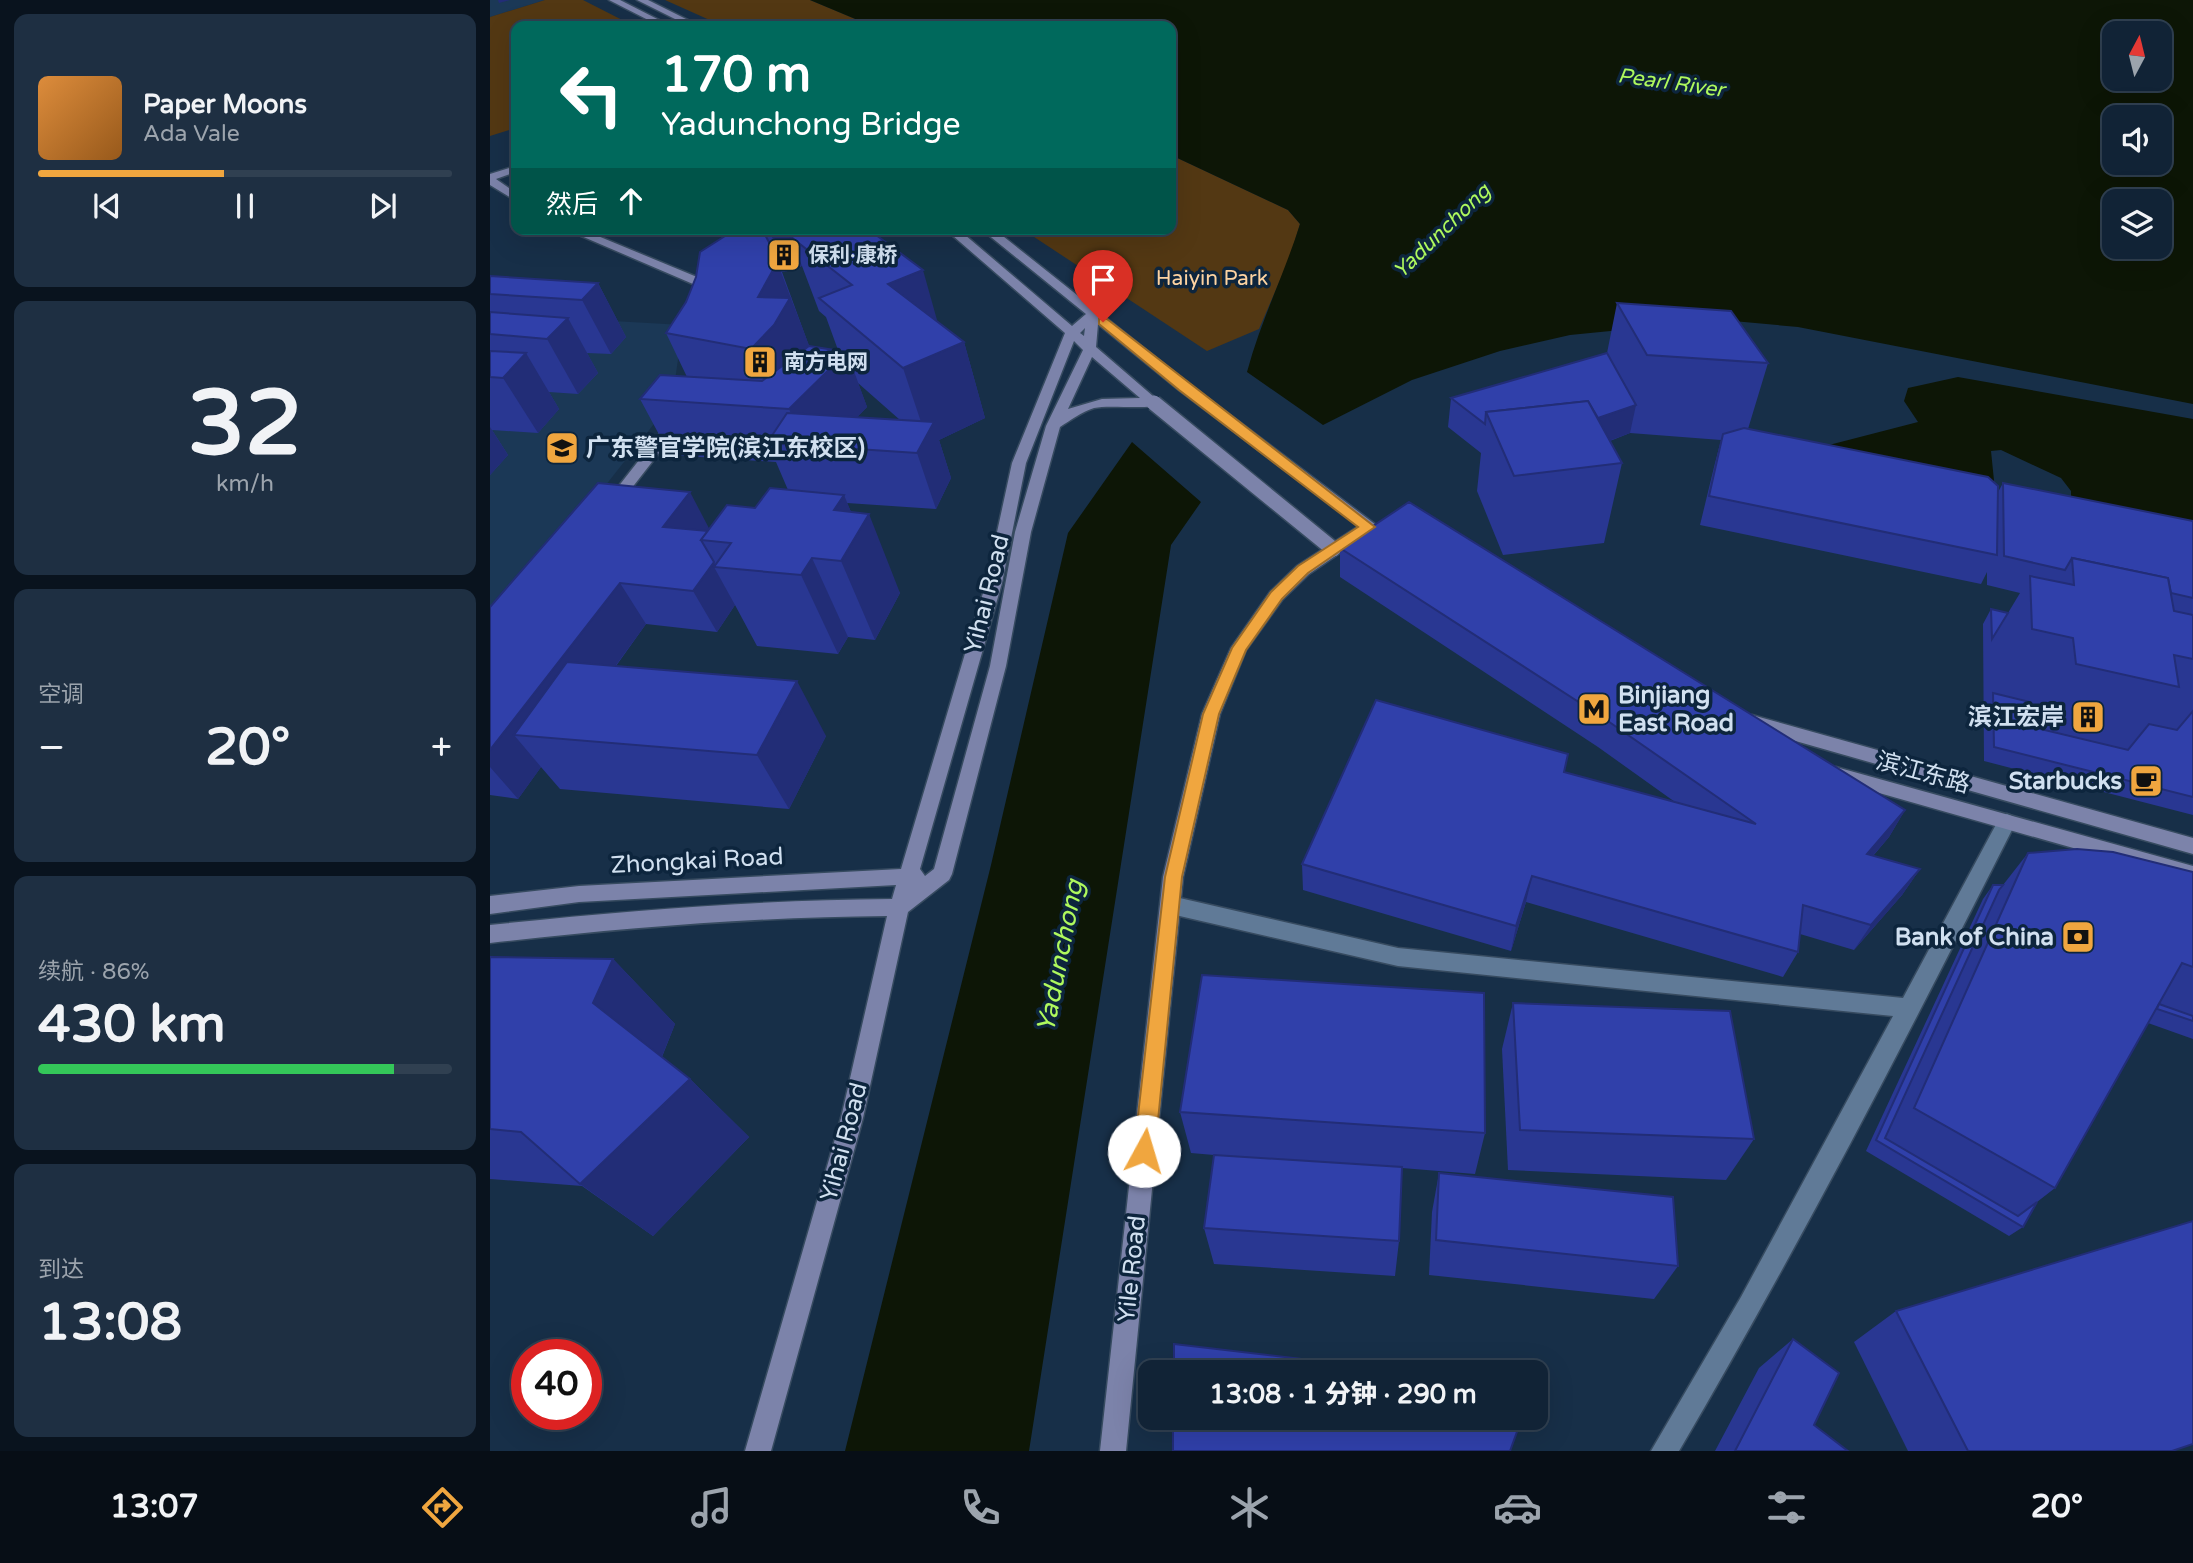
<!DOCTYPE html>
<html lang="zh">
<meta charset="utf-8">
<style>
:root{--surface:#112336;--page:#1e2f42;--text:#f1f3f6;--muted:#9ca4ad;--line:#304051;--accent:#f0a63f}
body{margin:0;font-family:"Varela Round","Noto Sans SC",sans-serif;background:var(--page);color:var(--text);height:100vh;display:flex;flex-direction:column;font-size:26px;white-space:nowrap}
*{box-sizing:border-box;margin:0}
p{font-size:23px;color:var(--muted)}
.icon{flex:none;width:38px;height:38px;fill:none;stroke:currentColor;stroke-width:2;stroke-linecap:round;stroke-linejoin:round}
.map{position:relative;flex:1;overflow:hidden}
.panel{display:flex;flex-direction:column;gap:14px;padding:14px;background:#09131e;width:490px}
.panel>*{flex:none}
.guide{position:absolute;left:21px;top:21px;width:665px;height:214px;border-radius:14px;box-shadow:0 7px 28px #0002,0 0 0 2px var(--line);background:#00695c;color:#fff;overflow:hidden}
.needle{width:46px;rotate:7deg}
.tools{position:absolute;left:1612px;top:21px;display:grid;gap:14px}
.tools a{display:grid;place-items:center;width:70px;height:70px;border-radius:14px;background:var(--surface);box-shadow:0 7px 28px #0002,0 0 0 2px var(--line);font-size:35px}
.speed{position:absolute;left:21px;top:1339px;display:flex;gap:14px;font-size:35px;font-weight:700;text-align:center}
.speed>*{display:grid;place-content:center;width:91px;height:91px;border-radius:50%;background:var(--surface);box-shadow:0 7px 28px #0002,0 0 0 2px var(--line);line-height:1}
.speed .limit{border:10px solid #d22;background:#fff;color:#111}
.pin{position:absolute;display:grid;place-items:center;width:60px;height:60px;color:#fff;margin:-72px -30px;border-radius:50% 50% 50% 0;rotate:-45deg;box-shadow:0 0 7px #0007}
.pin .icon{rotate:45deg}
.me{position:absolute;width:77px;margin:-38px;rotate:6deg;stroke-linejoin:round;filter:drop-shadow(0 0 5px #0008)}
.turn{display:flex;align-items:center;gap:24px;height:147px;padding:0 35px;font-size:32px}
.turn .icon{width:91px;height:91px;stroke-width:2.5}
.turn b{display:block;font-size:49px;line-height:60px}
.then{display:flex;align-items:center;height:66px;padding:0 35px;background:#0003;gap:14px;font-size:26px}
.big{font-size:52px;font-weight:800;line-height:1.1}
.panel .tile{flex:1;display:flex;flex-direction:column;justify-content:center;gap:10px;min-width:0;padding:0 24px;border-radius:14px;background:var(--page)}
.panel .dial{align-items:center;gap:0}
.dial b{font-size:91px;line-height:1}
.song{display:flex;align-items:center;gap:21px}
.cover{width:84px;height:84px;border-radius:10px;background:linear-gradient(135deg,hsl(30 70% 55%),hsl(30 70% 35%))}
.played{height:7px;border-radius:4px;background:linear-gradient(90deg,var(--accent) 45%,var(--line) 45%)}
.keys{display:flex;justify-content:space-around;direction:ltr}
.heat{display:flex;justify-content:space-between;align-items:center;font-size:38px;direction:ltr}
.charge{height:10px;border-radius:5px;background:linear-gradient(90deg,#34c759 86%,var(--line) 0)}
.trip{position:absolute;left:648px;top:1360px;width:410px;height:70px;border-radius:14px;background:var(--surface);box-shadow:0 7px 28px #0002,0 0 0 2px var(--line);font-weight:800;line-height:70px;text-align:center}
.tab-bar{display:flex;height:112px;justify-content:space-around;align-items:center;background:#070e16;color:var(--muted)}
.tab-bar .icon{width:49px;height:49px}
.tab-bar .on{color:var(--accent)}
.tab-bar b{font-size:32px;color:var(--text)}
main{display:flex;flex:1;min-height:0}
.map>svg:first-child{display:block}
.built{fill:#1b3856}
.green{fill:#533813}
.water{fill:#0d1606;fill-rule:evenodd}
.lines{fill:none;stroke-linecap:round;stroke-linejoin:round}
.street-casing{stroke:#374b60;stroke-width:3}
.secondary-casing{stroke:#374b60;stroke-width:3}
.street{fill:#607a97;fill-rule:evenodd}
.secondary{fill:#7c83aa;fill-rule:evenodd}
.secondary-bridge-casing{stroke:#374b60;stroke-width:18;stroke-linecap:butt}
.secondary-bridge{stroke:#7c83aa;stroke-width:15}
.wall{fill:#293792;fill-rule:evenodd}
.shaded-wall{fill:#222d77}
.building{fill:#3040aa;stroke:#222d77;stroke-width:2}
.route{fill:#f0a63f;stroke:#9c6c29;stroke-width:2}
.labels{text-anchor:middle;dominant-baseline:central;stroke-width:7;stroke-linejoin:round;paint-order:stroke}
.far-water-label{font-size:21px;font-style:italic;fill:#aff95d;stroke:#0d253d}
.far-poi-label{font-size:21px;font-weight:bold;fill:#d1e0f0;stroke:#0d253d;text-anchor:start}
.far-park-label{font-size:21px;fill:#fdd3a1;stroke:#0d253d}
.poi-label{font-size:24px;font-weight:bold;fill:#d1e0f0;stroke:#0d253d;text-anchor:end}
.street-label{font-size:24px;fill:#d1e0f0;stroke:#0d253d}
.water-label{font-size:26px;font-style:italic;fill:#aff95d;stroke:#0d253d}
</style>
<main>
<section class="panel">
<div class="tile">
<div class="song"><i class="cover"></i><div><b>Paper Moons</b><p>Ada Vale</p></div></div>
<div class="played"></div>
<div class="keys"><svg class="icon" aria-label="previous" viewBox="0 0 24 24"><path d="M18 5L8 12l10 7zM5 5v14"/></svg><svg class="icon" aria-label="pause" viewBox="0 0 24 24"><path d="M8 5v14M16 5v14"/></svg><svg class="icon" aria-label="next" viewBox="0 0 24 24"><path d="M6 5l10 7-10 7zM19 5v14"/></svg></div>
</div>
<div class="tile dial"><b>32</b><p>km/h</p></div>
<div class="tile"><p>空调</p>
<div class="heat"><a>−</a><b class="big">20°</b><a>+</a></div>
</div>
<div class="tile"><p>续航 · 86%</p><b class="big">430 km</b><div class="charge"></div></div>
<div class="tile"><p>到达</p><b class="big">13:08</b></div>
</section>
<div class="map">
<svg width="1703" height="1451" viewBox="0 0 1703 1451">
<rect width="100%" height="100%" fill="#172f48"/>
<g class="built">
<path d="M0,0h55l-55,17z"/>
<path d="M0,314l193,11 -11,76 -74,94 -108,126z"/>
</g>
<g class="green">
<path d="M55,0h38l51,26h-118v102l-26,8v-119z"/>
<path d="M175,0h145l62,26h-149z"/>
<path d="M681,155l117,55 12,14 -10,33 -31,72 -52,22 -185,-122h149z"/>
</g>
<g class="water">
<path d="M320,0h1383v404l-395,-77 -76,-7 -152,15 -70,16 -88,29 -89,45 -76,-53c14,-52 37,-97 53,-148l-12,-14 -117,-55v-129h-299zM1624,33h46v46h-46zM1624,117h46v46h-46zM1624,201h46v46h-46z"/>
<path d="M1468,377l235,42v162l-122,-78v-12l-10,-13 -60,-28 -10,1 6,59 -168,-65 89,-23 -14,-21 4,-13z"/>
<path d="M642,442l69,60 -30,43 -142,906h-184l146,-586 77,-332z"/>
</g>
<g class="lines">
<defs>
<path id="street" d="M1517,814l7,3 2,5c-107,212 -216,423 -337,629h-28l90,-154 152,-281 -495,-50 -227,-52 -7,-3 -3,-6 3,-6 7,-3 227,52 505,50 97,-181z"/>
<g id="secondary">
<path d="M119,0h11l51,26h-11z"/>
<path d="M147,0h11l52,26h-11z"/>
<path d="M26,166v6l-20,7 20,14v8l-26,-16v-11z"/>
<path d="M75,229h16l128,53 8,13 -10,3 -7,-11z"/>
<path d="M455,229h13l114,97 14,-12 -105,-85h13l195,155 207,156 -8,5 -19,-12 -60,41 -27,26 -36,50 -26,64 -37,163 -57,574h-26l63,-574 39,-163 29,-66 39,-56 27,-26 62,-40 -180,-136 -81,-66 -2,23 65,56c-10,8 -50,1 -67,5 -13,4 -23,12 -34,19l-29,105 -25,134 -54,208 -3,6 -41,32 -45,206 -92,333h-26l96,-333 46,-202c-133,1 -265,12 -397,27v-18c133,-14 267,-25 402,-26l4,-14 -317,17 -89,12v-18l89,-10 322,-17 85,-286 26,-120 53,-130zM595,328l-1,8 -4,-3zM584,341l9,9 -37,76 -31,106 -25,134 -56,203 -9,7 -5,-7 82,-286 24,-120zM602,357l48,41 -38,1 -34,10z"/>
<path d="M187,417l7,4 -67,86h-10l-2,-3 2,-3 65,-83z"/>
<path d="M1262,715l441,123v16l-447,-127 -3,-5 3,-5z"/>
<path d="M1346,767l357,99v16l-363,-103 -3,-5 3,-5z"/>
</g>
</defs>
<use href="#street" class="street-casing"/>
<use href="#secondary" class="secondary-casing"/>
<use href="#street" class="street"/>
<use href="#secondary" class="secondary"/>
<defs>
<path id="secondary-bridge" d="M664,403l179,146"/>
</defs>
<use href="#secondary-bridge" class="secondary-bridge-casing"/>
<use href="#secondary-bridge" class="secondary-bridge"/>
</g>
<g class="wall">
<path d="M225,229h153l69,93 27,20 21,76 -46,22 12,38 -15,31 -89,-6 4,9 49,81 -25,47 -27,-3 -10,17 -81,-8 -22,-41 -18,27 -71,-8 -30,42 210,70 -37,73 -229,-20 -19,-22 -23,32 -28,-4v-188l220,-78 45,-21 33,-18 -12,-28 -106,-7 -30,-56 47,-22 -21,-44 20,-31 37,-64zM312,266l17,45 7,6 12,33 -29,-4 -27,-74h3zM368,383l42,37 -43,-3 10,-10z"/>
<path d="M0,276l108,7 28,54 -15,17 -24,-1 11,20 -20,21 -29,-2 10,17 -21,24 -46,-3 16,25 -18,20z"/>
<path d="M1127,303l151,60 -20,66 249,65 6,-11 190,38v294l-209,-54 -1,-137 8,-15 17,4 12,-20 -33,-8v-13l-6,12 -281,-59 15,-62 6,-23 -91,-7 -20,8 12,22 -18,80 -101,12 -26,-64 4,-38 -33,-26 3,-29 156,-45z"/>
<path d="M850,548l565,262 -16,27 -16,19 47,13 -18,26 -48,55 -54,-16 -2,18 -15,25 -257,-75 -15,49 -208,-61 -1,-26 262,-92 111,30 -77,-55 -258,-170z"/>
<path d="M1538,853l165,19v167l-45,-16 -93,165 -18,14 -14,25 -14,9 -143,-85 117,-252 10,-14h10z"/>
<path d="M0,957l123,2 62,65 -13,33 28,22 59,58 -96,99 -71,-50 -92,-7z"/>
<path d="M1023,1003l241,136 -28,41 -218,-10 -6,-121z"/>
<path d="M690,1112l305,21 -10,41 -73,-6 -3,73 -4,35 -181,-12 -10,-36 10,-73 -23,-2z"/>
<path d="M949,1173l239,93 -24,33 -225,-24 3,-63z"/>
<path d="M1406,1311l276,140h-264l-54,-109z"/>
<path d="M1303,1339l21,86 34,26h-133l44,-83z"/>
</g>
<g class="shaded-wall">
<path d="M8,0h12l-11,3z"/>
<path d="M279,229h99l-77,8 11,29 -17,6z"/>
<path d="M281,246l49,128 27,-22 20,55 -38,40 -24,-2 -16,-36 -13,-1 -25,-59 7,-52z"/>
<path d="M433,270l21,75 -56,-61z"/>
<path d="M108,283l28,54 -15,17 -29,-54z"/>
<path d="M78,318l30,55 -20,21 -31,-55z"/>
<path d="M474,342l21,76 -46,22 12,38 -15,31 -19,-56 9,-16 -23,-69z"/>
<path d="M36,353l33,56 -21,24 -35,-55z"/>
<path d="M1146,405l-6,28 -112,42 -2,-27z"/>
<path d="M0,427l18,28 -18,20z"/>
<path d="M200,492l22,42 -49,-7z"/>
<path d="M354,495l15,36 10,-17 31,79 -25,47 -34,-79 -7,-51z"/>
<path d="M322,558l36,79 -10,17 -37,-79z"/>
<path d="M224,562l2,5h-2l21,38 -18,27 -24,-41z"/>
<path d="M130,583l26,41 -84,115 -48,-4 27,32 -23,32 -28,-32v-17z"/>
<path d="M307,681l29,55 -37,73 -32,-54z"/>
<path d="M1415,810l-16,27 -38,44 16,-27z"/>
<path d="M1430,869l-18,26 -48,55 17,-25z"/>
<path d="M1042,876l-6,26 -15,49 5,-25z"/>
<path d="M123,959l62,65 -17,42 -65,-63z"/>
<path d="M200,1079l59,58 -96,99 -73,-52z"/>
</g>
<g class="building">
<path d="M246,229h26l9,17 2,24 -15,27 32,1 -16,27 -23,24 -85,-16 20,-31 10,-25 4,-25z"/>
<path d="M322,229h56l55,41 -35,14 76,58 -61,26 -84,-70 33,-13 -61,-48z"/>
<path d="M0,276l108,7 -16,17 -92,-6z"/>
<path d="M1127,303l114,8 37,52 -121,-8z"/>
<path d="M0,312l78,6 -21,21 -57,-5z"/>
<path d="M319,346l38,6 -58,57 -149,-10 20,-24 102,6z"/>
<path d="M0,351l36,2 -23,25 -13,-1z"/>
<path d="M1117,353l29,52 -38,13 -10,-17 -102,11 -1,12 -34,-26z"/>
<path d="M1098,401l34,62 -108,13 -28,-64z"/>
<path d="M297,413l147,9 -17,31 -150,-10z"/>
<path d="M1254,428l244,49 10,9 -1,69 -288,-59 14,-62z"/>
<path d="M108,483l92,9 -27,35 45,4 -7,9 13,22 -21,29 -73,-8 -130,167v-143z"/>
<path d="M1513,483l190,38v77l-22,-5 -3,-15 -96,-20 -7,12 -61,-14z"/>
<path d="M280,488l74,7 -10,15 35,4 -28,47 -29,-3 -11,17 -87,-8 17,-24 -30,-3 26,-35 28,3z"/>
<path d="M919,502l496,308 -38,44 53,15 -49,56 -68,-20 -5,47 -266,-76 -16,50 -214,-62 74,-164 192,54 -4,18 192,52 -151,-105 -265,-171z"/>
<path d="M1582,558l96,20 6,33 19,4v44l-19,-4 5,32 -103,-23 -3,-26 -41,-9 -2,-53 44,9z"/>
<path d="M1501,609l17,4 -16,26z"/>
<path d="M77,662l230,19 -40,74 -243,-20z"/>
<path d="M1503,693l37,9 2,25 96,23 21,-26 28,6 16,-19v86l-199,-50z"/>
<path d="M1587,849l36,3 80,20v95l-11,-4 -127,225 -141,-80 114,-255z"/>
<path d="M1503,885h10l-4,5 -114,248 133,78 19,-14 -14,25 -147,-87z"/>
<path d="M0,957l123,2 -20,44 97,76 -110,105 -59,-52 -31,-3z"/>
<path d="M712,975l282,18 1,140 -305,-21z"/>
<path d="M1023,1003l217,8 24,128 -234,-9z"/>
<path d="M1669,1004l34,12v5l-36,-12z"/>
<path d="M724,1155l188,12 -3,74 -195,-13z"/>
<path d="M949,1173l234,24 5,69 -242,-26z"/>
<path d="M1703,1221v223l-21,7h-204l-72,-140z"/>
<path d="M1303,1339l46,34 -25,52 34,26h-113z"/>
<path d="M684,1344l239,28h-239z"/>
<path d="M683,1418h349l-12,33h-337z"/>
</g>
<path class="route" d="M609,319h8l268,208 -67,46 -26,26 -36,51 -27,64 -37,163 -27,274 -3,7 -8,3 -7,-3 -3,-7 31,-274 38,-163 29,-66 39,-56 27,-26 60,-39 -179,-137 -80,-66z"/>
<defs>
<symbol id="building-square" viewBox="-11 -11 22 22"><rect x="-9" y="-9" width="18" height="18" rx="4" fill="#f0a63f" stroke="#0d253d"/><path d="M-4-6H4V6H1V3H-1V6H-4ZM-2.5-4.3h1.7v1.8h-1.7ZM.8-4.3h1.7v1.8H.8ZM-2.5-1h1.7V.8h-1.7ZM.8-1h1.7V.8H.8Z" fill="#111"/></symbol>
<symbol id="university-square" viewBox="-11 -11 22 22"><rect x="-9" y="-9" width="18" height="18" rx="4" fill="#f0a63f" stroke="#0d253d"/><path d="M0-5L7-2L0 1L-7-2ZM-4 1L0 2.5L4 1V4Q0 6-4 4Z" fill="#111"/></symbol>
<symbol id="metro-square" viewBox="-11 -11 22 22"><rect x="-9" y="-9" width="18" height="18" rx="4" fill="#f0a63f" stroke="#0d253d"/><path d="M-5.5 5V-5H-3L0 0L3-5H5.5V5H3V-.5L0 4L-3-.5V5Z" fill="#111"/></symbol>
<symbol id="cafe-square" viewBox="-11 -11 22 22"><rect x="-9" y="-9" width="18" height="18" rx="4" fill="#f0a63f" stroke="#0d253d"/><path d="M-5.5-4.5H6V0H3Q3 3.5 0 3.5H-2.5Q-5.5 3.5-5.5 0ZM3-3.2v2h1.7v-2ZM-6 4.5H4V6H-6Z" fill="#111"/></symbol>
<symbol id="bank-square" viewBox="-11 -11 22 22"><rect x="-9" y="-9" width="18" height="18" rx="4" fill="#f0a63f" stroke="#0d253d"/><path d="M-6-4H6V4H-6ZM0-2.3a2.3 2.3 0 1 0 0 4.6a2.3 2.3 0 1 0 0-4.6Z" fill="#111"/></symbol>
</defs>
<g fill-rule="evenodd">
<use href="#building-square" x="275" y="236" width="38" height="38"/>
<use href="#building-square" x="251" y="343" width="38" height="38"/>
<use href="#university-square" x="53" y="429" width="38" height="38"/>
<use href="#metro-square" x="1085" y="690" width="38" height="38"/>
<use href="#building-square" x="1579" y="698" width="38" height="38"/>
<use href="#cafe-square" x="1637" y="762" width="38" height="38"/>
<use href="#bank-square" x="1569" y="918" width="38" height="38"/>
</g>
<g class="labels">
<g class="far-water-label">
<text transform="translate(1181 83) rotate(8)">Pearl River</text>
<text transform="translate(952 231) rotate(-44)">Yadunchong</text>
</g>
<g class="far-poi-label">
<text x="318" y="255">保利·康桥</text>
<text x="294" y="362">南方电网</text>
</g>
<g class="far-park-label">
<text x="722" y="278">Haiyin Park</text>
</g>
<g class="poi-label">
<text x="96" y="448" text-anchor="start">广东警官学院(滨江东校区)</text>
<text x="1128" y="695" text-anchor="start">Binjiang<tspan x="1128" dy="28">East Road</tspan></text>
<text x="1574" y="717">滨江宏岸</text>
<text x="1632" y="781">Starbucks</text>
<text x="1564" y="937">Bank of China</text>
</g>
<g class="street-label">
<text transform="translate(497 594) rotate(-76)">Yihai Road</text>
<text transform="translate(1433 773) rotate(15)">滨江东路</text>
<text transform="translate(207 861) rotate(-3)">Zhongkai Road</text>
<text transform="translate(354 1142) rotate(-75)">Yihai Road</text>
<text transform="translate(642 1269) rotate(-84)">Yile Road</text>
</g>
<g class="water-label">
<text transform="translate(570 956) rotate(-79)">Yadunchong</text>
</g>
</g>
</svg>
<div class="tools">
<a><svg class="needle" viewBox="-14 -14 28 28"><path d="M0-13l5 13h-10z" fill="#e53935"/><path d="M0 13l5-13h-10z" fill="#9ca4ad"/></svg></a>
<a><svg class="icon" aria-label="sound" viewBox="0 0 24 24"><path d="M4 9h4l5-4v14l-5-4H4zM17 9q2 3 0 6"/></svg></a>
<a><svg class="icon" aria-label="layers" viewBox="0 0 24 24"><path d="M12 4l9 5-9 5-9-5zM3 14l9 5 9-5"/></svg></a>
</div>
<div class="speed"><div class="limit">40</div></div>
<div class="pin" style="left:613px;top:322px;background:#d93025"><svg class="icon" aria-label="arrive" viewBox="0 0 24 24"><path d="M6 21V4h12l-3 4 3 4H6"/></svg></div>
<svg class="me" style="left:654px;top:1151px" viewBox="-20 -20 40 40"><circle r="19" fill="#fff"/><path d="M0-13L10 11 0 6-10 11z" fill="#f0a63f"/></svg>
<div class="trip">13:08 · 1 分钟 · 290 m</div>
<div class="guide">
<div class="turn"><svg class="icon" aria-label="left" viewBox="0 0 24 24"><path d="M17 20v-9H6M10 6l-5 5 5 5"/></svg><div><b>170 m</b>Yadunchong Bridge</div></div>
<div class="then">然后<svg class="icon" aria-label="ahead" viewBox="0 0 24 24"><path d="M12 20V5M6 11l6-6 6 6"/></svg></div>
</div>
</div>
</main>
<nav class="tab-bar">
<b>13:07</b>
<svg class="icon on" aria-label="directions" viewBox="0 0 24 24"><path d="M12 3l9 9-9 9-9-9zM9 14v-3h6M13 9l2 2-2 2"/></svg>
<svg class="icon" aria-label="music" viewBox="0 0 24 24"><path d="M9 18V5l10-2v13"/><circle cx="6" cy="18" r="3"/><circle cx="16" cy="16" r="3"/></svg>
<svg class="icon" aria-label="phone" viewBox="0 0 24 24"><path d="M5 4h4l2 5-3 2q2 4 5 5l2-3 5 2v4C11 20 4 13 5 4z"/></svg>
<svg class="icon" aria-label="climate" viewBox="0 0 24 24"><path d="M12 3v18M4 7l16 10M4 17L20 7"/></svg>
<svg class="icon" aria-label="car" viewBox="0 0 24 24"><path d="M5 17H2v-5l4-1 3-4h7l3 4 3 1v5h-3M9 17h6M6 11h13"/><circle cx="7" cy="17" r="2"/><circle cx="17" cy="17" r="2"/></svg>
<svg class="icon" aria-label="filters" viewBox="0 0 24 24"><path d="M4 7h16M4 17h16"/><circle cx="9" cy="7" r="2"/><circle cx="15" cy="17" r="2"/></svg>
<b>20°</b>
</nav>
